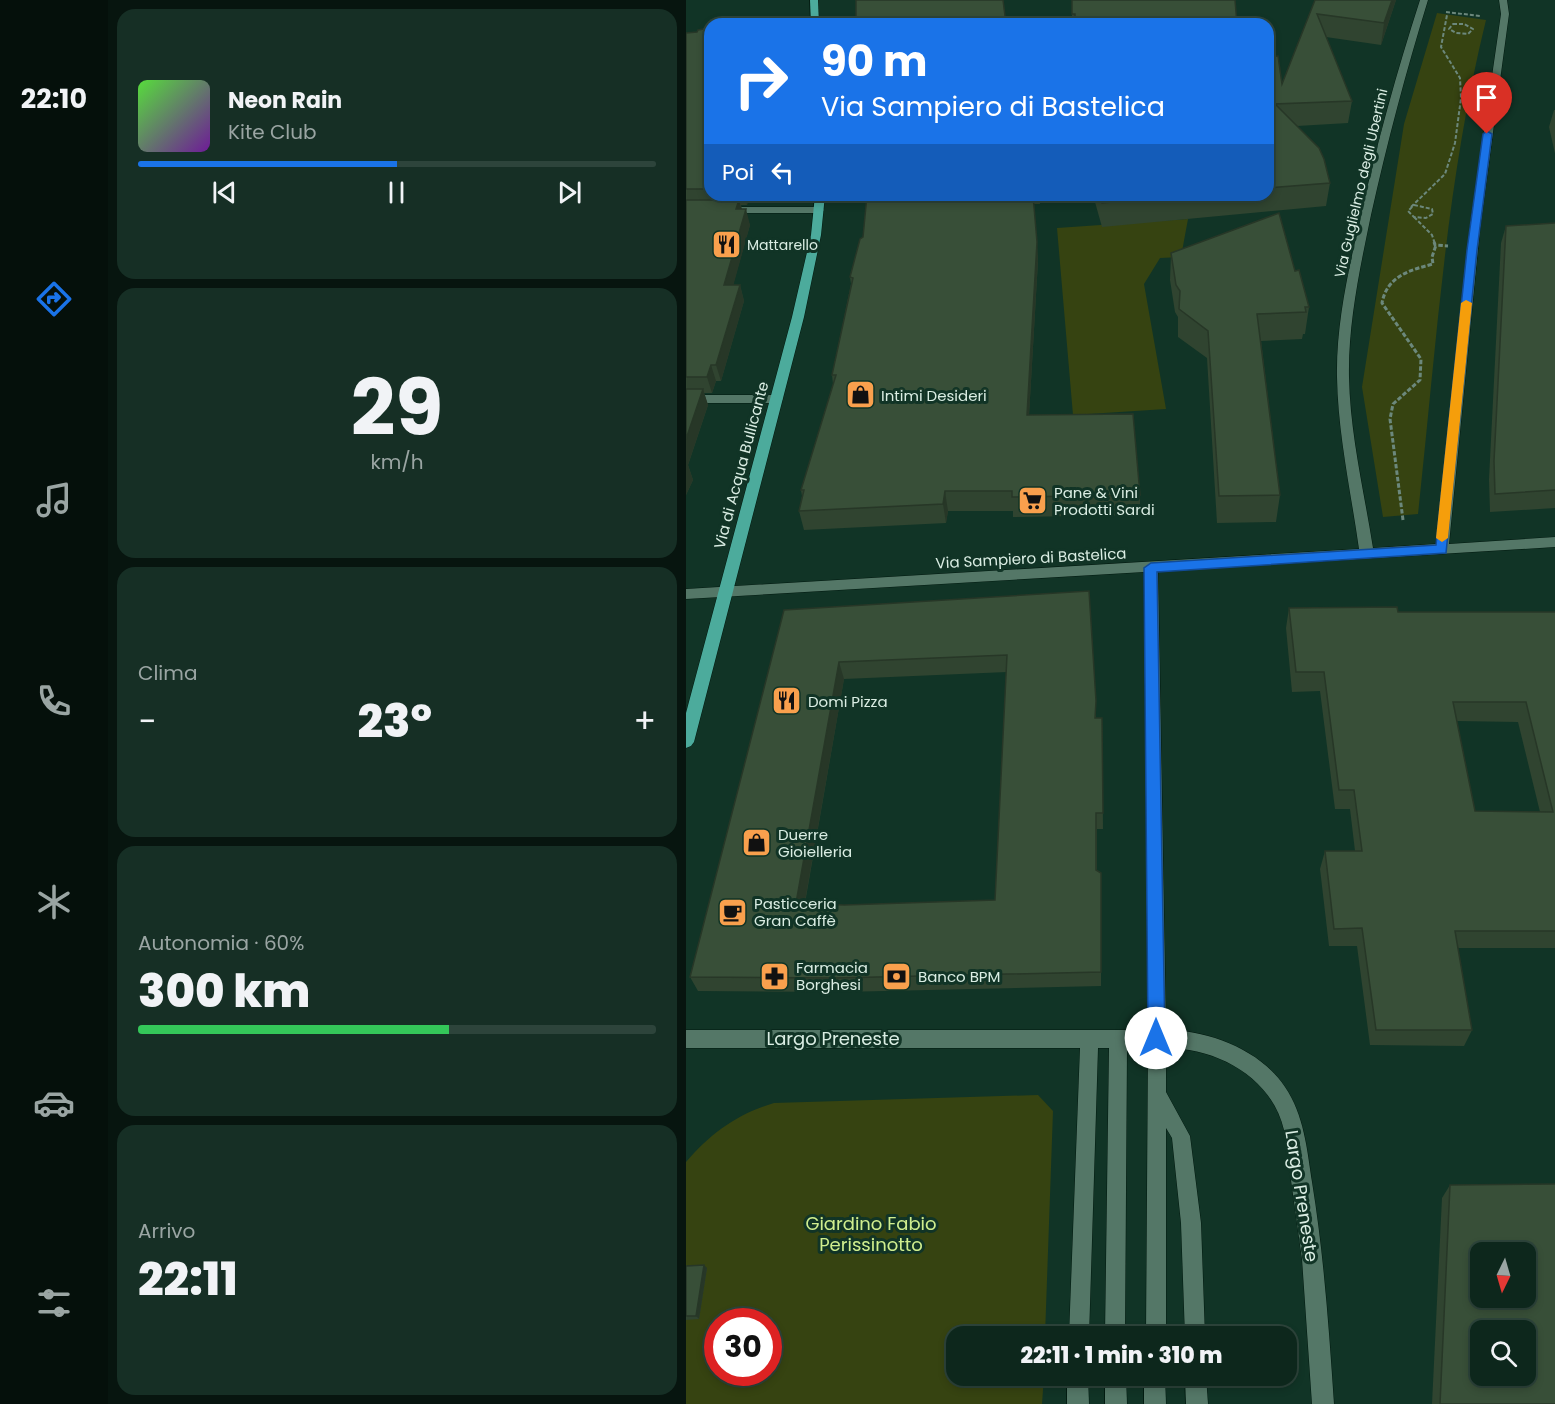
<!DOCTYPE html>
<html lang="it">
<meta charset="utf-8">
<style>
:root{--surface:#0d271c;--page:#162f25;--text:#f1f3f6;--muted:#9aa5a3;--line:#2d443b;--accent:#1a73e8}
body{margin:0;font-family:Poppins,sans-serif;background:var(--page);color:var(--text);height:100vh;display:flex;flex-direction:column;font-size:22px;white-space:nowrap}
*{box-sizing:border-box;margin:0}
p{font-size:20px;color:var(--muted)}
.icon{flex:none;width:33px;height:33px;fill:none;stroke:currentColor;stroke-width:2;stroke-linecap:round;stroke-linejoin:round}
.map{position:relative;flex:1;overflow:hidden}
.sheet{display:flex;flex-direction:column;gap:9px;padding:9px;background:#07150f;width:578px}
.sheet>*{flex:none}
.top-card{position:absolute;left:18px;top:18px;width:570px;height:183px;border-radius:18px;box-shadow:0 3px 9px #0003,0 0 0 2px var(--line);background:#1a73e8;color:#fff;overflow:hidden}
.needle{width:39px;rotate:185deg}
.controls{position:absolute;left:784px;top:1242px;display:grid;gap:12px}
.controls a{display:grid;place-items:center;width:66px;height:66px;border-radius:12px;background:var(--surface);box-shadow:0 3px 9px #0003,0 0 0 2px var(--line);font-size:30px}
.speed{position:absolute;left:18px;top:1308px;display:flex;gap:12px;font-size:30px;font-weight:700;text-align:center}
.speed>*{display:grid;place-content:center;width:78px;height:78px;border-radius:50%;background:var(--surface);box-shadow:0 3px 9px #0003,0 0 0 2px var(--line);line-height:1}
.speed .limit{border:9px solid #d22;background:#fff;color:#111}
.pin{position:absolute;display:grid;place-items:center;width:51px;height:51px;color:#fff;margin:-62px -26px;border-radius:50% 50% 50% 0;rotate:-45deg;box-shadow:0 0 6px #0007}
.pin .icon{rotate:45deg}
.me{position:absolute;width:66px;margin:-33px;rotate:0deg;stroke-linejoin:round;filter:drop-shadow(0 0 4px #0008)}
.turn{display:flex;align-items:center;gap:21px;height:126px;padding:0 18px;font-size:27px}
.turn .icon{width:78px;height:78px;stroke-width:2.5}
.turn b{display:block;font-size:42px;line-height:51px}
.then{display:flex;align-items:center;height:57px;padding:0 18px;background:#0003;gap:12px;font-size:22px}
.big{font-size:45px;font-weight:800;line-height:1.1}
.sheet .widget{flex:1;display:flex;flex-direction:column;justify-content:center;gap:9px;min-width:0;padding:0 21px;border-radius:18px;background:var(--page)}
.sheet .dial{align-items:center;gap:0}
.dial b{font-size:78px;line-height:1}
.song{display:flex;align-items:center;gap:18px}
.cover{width:72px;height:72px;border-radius:9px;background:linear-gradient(135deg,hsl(110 70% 55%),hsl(280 70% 35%))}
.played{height:6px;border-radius:3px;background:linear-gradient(90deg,var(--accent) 50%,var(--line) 50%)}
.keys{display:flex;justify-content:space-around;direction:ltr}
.heat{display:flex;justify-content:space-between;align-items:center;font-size:33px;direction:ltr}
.charge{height:9px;border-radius:4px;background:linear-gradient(90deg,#34c759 60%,var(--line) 0)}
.trip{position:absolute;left:260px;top:1326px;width:351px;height:60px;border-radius:18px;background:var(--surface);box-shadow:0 3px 9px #0003,0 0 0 2px var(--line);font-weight:800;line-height:60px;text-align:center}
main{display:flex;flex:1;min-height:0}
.tab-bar{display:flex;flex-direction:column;width:108px;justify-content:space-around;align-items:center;background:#05100b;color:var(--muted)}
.tab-bar .icon{width:42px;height:42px}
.tab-bar .current{color:var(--accent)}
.tab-bar b{font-size:27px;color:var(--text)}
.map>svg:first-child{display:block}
.green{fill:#364311;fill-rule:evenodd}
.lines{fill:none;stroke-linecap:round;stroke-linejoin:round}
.minor-casing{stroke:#021a10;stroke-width:1}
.major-casing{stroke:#021a10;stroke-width:1}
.path-far1{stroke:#6c887c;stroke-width:2;stroke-dasharray:4 2;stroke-linecap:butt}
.path{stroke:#6c887c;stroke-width:3;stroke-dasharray:4.5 2;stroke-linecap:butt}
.minor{fill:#547767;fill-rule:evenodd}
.major{fill:#4cab9c;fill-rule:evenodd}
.wall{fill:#304430;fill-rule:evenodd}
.shaded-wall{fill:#273727}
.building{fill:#384f38;stroke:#273727;stroke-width:1.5;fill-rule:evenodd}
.route{fill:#1a73e8;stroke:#114b97;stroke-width:1.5}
.slow{fill:#f59e0b}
.labels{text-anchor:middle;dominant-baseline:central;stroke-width:6;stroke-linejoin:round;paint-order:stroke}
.far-street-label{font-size:14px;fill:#daede3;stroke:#113426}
.far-poi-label{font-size:14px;fill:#daede3;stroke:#113426;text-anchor:start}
.poi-label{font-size:15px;fill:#daede3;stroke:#113426;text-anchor:start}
.street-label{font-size:15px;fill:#daede3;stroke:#113426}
.near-street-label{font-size:18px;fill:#daede3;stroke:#113426}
.near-park-label{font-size:18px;fill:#d0ee8e;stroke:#113426}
</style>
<main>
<nav class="tab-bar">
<b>22:10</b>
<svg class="icon current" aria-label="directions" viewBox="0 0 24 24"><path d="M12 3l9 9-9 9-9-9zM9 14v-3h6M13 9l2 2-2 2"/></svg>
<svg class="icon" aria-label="music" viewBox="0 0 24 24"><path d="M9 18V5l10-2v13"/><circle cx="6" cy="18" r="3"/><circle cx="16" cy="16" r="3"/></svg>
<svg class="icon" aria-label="phone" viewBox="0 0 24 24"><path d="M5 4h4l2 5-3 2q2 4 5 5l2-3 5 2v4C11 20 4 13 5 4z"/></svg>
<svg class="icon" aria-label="climate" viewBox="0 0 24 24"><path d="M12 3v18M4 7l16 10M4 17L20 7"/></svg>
<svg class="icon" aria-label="car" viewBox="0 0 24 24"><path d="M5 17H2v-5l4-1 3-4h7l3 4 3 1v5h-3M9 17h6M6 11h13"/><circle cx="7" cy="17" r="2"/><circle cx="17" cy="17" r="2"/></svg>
<svg class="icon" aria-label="filters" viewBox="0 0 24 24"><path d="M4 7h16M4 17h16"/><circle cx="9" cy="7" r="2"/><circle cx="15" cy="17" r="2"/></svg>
</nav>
<section class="sheet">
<div class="widget">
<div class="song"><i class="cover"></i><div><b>Neon Rain</b><p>Kite Club</p></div></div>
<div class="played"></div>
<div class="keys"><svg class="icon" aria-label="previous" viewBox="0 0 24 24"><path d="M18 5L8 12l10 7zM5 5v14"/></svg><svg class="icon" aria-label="pause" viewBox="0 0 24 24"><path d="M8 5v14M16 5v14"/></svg><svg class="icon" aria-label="next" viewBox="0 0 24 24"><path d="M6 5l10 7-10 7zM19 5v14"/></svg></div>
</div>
<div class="widget dial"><b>29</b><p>km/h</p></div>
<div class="widget"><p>Clima</p>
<div class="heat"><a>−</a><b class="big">23°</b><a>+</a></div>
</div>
<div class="widget"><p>Autonomia · 60%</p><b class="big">300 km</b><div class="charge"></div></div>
<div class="widget"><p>Arrivo</p><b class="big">22:11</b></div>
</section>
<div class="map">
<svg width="870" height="1404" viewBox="0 0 870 1404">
<rect width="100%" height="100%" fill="#113426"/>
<g class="green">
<path d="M751,13l49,7c-40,162 -50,329 -68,494l-35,3 -21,-130 42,-263z"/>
<path d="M502,219l-7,38 -21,1 -16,26 22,125 -93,6 -16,-187z"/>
<path d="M352,1095l15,16 -8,225h-89v40h88l-2,28h-356v-242c25,-29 51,-48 88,-59zM32,1322h50v50h-50z"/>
</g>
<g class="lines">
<defs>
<g id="minor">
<path d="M734,0h8c-22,71 -41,143 -57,215 -11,53 -23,108 -22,162 1,57 15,114 24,171l63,-4 34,-316 31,-214 -2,-14h8l2,14 -29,214 -31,316 107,-7v10l-398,24 8,459c42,0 95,20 119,57 19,28 22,62 27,95 12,74 17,148 22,222h-22l-10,-145 -18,-129c-12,-52 -66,-82 -118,-82v44l24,44 11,87 4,113h-20l-4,-113 -9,-85 -6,-10v208h-20l2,-288h-21l-2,288h-20l4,-288h-11l-9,288h-20l11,-288h-394v-18h462l-4,-458 -458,27v-10l673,-40c-8,-57 -21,-114 -22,-172 -1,-54 12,-109 24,-162 16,-72 36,-144 59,-215z"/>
<path d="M0,207h133l5,3 -5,3h-133z"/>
<path d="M0,395h91l6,4 -6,4h-91z"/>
<path d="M381,1376h21l1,28h-22z"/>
<path d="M419,1376h21l1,28h-22z"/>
<path d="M458,1376h21l1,28h-22z"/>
<path d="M499,1376h21l2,28h-22z"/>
</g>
<g id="major">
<path d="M124,0h8l1,24h-8z"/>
<path d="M129,195h10l-4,40 -17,82 -110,425 -3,4 -5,2v-35l106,-396 19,-82z"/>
</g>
</defs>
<use href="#minor" class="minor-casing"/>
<use href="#major" class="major-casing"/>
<g class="path-far1">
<path d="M760,12l34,4"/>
<path d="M767,24h11l9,5 -5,5 -12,-1 -7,-4z"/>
<path d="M728,205l18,4 1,5 -7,4 -12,-1 -6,-6z"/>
<path d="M725,207l34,-33 10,-31 6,-45 -1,-20 -19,-31 6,-32"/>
<path d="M728,217l18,18 3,9"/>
</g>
<g class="path">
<path d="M748,242l1,3 13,1"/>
<path d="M717,520l-13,-101 3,-15 27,-24 1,-21 -39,-56c5,-27 28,-33 51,-39l-1,-7 4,-12"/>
</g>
<use href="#minor" class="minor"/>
<use href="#major" class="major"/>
</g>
<g class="wall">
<path d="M629,0h81l-15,45 -55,-8 26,64 -4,22 -51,3 33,57 -4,23 -224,21 -9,-32h175v-138l14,27z"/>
<path d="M386,14l165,10h-165z"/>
<path d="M24,28v167h41l-4,10h-6l1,4 8,16 -17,60h7l4,16 -23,80h-5l-4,12h-8l4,12 -20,60 5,15 -7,15v-462l11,-1z"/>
<path d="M868,110h2v48l-7,-31z"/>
<path d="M181,195h172l1,9h-6l4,57 -9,154 111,80v20l-127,2v-6h-65l-2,12 -142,7 -5,-19 3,-15 -1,-6 32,-106 -1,-9 19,-91 -1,-7 13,-40z"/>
<path d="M870,223v285l-66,4 -1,-33 12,-236 5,-17z"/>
<path d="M485,253l124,18 14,36 -4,27h-2l-1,5 -41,2 19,154 -4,27 -59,1 -10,-165 -29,-21v-20l-3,-5 -5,-32z"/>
<path d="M403,591l7,127h6l1,111h-6v41l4,3v113l-261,6 -142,-1 -8,-14 94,-367zM321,672l-12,228 -151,5 -39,-2 39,-224z"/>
<path d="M603,608l109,4h158v336h-98l14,82 -8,16 -94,-1 -13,-99h-28l-9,-77 5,-18h30l-5,-42h-15l-15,-118 -28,1 -6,-64zM771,721l61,1 22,90 -65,-1z"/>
<path d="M764,1185l106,219h-124l10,-206z"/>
<path d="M0,1266l21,2 -8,51 -13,1z"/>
</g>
<g class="shaded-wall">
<path d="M706,0h4l-15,45 3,-22z"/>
<path d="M59,195h6l-4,10z"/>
<path d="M53,200l4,15 -7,-6z"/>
<path d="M60,209l4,16 -21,76 -5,-16z"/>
<path d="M351,242l1,19 -10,173 -1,-19z"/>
<path d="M54,285l4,16 -23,80 -5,-16z"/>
<path d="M25,365l5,16 -4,12 -5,-16z"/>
<path d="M17,389l5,16 -20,60 5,15 -7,15v-56z"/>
<path d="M259,491l3,20 -2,12 -3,-19z"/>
<path d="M153,662l5,17 -42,239 -6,-15z"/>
<path d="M18,1265l3,3 -8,51 -3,-3z"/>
</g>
<g class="building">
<path d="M170,0h147l3,24h-150z"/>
<path d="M386,0h163l2,24h-162v-10h-3z"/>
<path d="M629,0h77l-8,23 -67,-9 35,87 -77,3 44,44 5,11 6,24 -62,5v-69l6,-15h-6v-47l10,-1 4,28z"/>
<path d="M24,28v161h-24v-156l11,-1 1,-2z"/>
<path d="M181,195h166l4,47 -10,173 106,-1 7,81 -128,2v-6h-67l-2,13 -144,7 5,-21h-3l35,-115h-4l21,-97 -3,-1 10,-38 3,-2z"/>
<path d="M413,195h94l-91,8z"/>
<path d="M0,200h53l-3,9h10l-22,76h16l-24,80h-5l-4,12h-21z"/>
<path d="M593,213l16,58 4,-1 10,37h-4l1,5 -49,2 23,181 -61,1 -11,-165 -29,-22 1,-18 -4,-6 -5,-32z"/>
<path d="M870,223v267l-61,4 -1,-33 12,-235z"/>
<path d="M0,389h17l-17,50z"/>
<path d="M403,591l7,110 -1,17h7l1,95h-7v57l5,3v99l-267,6 -144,-1 94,-367zM321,655l-12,245 -151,5 -48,-2 43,-241z"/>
<path d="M711,607l1,5h158v319h-101l17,99h-96l-14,-102 -28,1 -9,-78h37l-8,-61h-15l-15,-118h-28l-7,-64zM767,702h73l27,110 -78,-1z"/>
<path d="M870,1184v220h-116l10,-219zM795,1252h45v46h-45zM795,1330h45v46h-45z"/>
<path d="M18,1265l-8,51h-10v-50z"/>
</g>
<path class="route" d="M801,131l5,3 -15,116 -31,303 -289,19 8,466 -3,5 -6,3 -5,-3 -3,-5 -4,-470 7,-5 285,-18 31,-295 16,-116z"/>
<path class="slow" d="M780,300l6,3 -24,235 -6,4 -6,-4 25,-235z"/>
<defs>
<symbol id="restaurant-square" viewBox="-11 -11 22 22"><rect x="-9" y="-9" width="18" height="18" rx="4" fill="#f9a04d" stroke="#113426"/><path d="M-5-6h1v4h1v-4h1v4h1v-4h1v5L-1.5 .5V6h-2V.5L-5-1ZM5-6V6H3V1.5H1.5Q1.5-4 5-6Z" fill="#111"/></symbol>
<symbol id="shop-square" viewBox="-11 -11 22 22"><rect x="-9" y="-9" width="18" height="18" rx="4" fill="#f9a04d" stroke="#113426"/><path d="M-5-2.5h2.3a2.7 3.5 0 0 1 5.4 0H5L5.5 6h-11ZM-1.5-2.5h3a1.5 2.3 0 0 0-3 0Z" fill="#111"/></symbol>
<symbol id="supermarket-square" viewBox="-11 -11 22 22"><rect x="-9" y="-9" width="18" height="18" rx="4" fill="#f9a04d" stroke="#113426"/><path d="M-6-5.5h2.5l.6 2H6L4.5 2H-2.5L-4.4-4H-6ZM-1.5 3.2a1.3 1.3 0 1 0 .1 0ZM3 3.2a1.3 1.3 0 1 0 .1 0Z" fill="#111"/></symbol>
<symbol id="cafe-square" viewBox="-11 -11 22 22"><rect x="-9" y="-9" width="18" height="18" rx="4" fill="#f9a04d" stroke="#113426"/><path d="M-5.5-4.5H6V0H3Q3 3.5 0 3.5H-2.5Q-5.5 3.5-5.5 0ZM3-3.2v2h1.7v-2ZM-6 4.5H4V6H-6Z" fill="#111"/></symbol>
<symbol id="pharmacy-square" viewBox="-11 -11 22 22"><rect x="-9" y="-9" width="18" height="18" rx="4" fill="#f9a04d" stroke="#113426"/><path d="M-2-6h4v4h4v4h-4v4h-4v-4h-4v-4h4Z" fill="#111"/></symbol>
<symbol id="bank-square" viewBox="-11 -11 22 22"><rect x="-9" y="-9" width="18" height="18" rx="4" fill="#f9a04d" stroke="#113426"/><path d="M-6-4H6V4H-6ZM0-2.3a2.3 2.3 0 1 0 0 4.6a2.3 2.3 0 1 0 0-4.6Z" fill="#111"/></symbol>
</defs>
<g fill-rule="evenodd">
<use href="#restaurant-square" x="24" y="228" width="33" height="33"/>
<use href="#shop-square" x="158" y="378" width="33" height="33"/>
<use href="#supermarket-square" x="330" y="484" width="33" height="33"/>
<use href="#restaurant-square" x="84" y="684" width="33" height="33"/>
<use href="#shop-square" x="54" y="826" width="33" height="33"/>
<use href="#cafe-square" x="30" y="896" width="33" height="33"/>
<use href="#pharmacy-square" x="72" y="960" width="33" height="33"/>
<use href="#bank-square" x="194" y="960" width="33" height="33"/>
</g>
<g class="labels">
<g class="far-street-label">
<text transform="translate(675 183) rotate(-77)">Via Guglielmo degli Ubertini</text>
</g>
<g class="far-poi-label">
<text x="61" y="245">Mattarello</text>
</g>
<g class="poi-label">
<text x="195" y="395">Intimi Desideri</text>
<text x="368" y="492">Pane &amp; Vini<tspan x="368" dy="17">Prodotti Sardi</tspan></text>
<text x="122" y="701">Domi Pizza</text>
<text x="92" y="834">Duerre<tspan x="92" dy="17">Gioielleria</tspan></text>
<text x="68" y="903">Pasticceria<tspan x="68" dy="17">Gran Caffè</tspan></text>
<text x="110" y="967">Farmacia<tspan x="110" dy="17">Borghesi</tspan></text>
<text x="232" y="976">Banco BPM</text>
</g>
<g class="street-label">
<text transform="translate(55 465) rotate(-75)">Via di Acqua Bullicante</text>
<text transform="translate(345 558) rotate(-3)">Via Sampiero di Bastelica</text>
</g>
<g class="near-street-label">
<text x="147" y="1038">Largo Preneste</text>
<text transform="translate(616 1196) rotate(81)">Largo Preneste</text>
</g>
<g class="near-park-label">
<text x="185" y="1223">Giardino Fabio<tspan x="185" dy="21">Perissinotto</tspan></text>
</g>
</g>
</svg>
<div class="controls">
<a><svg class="needle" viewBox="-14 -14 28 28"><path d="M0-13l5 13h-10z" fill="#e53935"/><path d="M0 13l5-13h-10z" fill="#9aa5a3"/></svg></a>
<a><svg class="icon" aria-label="search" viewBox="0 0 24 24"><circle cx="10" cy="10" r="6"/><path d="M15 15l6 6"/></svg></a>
</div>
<div class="speed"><div class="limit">30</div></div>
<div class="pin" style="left:801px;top:134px;background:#d93025"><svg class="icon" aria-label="arrive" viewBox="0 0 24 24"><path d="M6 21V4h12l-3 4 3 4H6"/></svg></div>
<svg class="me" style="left:470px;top:1038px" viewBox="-20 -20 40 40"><circle r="19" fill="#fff"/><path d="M0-13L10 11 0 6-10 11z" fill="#1a73e8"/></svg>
<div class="trip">22:11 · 1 min · 310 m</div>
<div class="top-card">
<div class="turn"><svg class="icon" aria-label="right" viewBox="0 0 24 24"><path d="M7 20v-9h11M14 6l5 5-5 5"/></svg><div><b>90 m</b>Via Sampiero di Bastelica</div></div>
<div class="then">Poi<svg class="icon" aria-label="left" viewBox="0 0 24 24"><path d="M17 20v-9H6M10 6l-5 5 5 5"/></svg></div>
</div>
</div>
</main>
